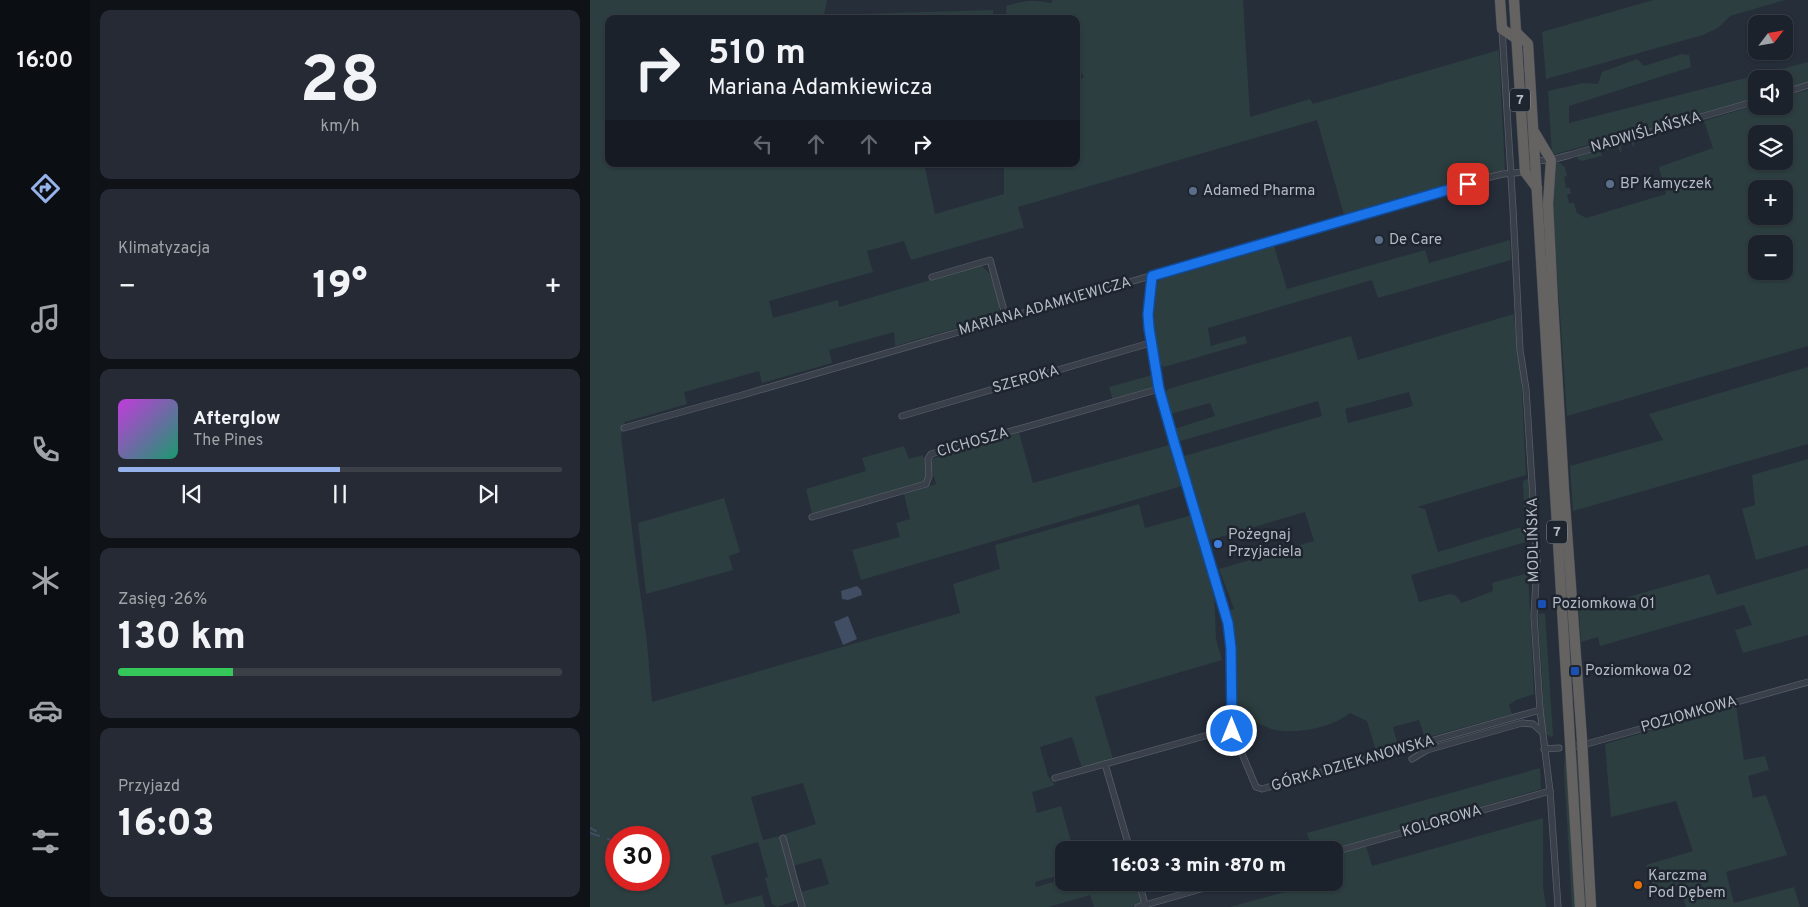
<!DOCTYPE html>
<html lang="pl">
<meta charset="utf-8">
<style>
:root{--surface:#1c222c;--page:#252a34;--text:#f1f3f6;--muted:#a0a4a9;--line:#3a3f48;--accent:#95b2eb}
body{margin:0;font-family:Overpass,sans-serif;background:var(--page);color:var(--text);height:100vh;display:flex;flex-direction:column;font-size:19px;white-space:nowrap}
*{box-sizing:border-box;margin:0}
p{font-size:16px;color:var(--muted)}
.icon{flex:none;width:28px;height:28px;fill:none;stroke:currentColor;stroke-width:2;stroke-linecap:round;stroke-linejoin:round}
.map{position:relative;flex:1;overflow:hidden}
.details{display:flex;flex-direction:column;gap:10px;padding:10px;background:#0f1318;width:500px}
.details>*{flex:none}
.top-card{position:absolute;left:15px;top:15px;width:475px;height:152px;border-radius:10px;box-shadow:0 1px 4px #0004,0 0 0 1px var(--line);background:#1c222c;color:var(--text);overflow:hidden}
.needle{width:32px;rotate:59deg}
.buttons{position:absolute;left:1158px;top:15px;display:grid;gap:10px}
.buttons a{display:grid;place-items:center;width:45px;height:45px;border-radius:10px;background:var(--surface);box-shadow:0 1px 4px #0004,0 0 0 1px var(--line);font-size:25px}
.speed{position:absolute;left:15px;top:826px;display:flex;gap:10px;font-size:25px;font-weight:700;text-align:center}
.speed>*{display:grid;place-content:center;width:65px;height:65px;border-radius:50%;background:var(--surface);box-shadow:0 1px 4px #0004,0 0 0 1px var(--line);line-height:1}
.speed .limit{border:8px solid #d22;background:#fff;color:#111}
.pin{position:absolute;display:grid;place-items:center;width:42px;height:42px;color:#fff;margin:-21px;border-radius:10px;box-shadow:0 2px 8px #0006}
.me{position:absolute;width:55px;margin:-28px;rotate:0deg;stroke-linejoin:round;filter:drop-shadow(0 0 4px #0008)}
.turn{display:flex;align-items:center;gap:18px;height:105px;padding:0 20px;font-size:22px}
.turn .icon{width:65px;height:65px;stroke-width:2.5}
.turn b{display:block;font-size:35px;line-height:42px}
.lanes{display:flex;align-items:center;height:48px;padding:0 20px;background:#0003;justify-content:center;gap:25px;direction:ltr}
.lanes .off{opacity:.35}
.big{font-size:38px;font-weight:800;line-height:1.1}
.details .widget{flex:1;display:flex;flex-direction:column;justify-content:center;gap:8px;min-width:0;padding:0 18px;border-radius:10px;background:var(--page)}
.details .dial{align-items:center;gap:0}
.dial b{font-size:65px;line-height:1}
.song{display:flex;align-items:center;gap:15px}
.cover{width:60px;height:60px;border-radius:8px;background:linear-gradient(135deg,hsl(290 70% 55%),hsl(160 70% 35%))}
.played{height:5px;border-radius:2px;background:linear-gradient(90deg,var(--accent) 50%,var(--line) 50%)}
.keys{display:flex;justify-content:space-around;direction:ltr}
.heat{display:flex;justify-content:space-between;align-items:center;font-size:28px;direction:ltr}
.charge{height:8px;border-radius:4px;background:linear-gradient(90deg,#34c759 26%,var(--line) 0)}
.trip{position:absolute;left:465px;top:841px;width:288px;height:50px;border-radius:10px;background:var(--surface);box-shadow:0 1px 4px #0004,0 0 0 1px var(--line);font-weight:800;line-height:50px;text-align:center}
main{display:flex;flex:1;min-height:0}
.tab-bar{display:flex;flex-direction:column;width:90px;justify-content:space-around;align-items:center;background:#0b0e12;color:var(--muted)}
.tab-bar .icon{width:35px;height:35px}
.tab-bar .on{color:var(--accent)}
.tab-bar b{font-size:22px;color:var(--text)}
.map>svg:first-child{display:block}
.green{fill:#2c3e3f;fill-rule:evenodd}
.water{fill:#404d63}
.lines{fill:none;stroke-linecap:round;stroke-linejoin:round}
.stream{stroke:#404d63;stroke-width:2}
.minor-casing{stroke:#585e68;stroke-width:7}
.trunk-casing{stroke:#454b55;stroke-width:11}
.minor{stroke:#3a404a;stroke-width:5.5}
.trunk{stroke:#646361;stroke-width:10}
.route-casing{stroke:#114b97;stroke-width:12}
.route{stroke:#1a73e8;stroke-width:9}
.service-dot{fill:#5c6f8a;stroke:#1f252f;stroke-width:2}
.shop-dot{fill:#3f7fe0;stroke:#1f252f;stroke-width:2}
.transit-dot{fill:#1a4fb4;stroke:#1f252f;stroke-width:2}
.food-dot{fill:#e8710a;stroke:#1f252f;stroke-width:2}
.labels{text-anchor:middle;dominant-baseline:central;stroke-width:5;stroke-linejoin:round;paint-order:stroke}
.shield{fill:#1f252f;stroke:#888e99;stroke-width:1}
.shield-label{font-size:14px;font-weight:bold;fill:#b5bbc6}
.street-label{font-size:15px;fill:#b5bbc6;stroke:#1f252f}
.poi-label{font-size:15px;fill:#b5bbc6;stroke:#1f252f;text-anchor:start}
</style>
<main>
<nav class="tab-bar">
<b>16:00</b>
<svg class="icon on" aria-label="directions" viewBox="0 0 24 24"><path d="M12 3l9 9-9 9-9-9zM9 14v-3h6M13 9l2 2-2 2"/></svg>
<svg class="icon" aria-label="music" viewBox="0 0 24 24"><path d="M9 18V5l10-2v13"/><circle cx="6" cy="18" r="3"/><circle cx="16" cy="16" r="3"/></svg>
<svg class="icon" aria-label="phone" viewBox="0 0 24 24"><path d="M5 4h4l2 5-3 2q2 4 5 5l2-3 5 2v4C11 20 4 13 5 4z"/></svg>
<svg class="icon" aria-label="climate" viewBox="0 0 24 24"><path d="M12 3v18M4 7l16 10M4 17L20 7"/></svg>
<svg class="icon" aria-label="car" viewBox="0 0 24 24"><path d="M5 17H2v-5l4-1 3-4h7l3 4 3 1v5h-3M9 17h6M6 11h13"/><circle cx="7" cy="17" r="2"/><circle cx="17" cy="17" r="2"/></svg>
<svg class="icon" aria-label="filters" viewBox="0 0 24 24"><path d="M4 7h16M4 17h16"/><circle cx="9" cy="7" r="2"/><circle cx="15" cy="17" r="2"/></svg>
</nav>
<section class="details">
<div class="widget dial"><b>28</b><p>km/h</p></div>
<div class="widget"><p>Klimatyzacja</p>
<div class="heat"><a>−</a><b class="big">19°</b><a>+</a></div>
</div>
<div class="widget">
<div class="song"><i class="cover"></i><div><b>Afterglow</b><p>The Pines</p></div></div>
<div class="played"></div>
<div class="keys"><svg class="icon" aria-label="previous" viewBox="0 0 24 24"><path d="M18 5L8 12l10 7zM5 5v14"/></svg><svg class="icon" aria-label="pause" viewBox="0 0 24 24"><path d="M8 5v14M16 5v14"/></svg><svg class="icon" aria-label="next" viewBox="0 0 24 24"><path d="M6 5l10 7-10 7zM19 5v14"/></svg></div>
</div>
<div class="widget"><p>Zasięg · 26%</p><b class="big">130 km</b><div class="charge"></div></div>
<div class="widget"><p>Przyjazd</p><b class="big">16:03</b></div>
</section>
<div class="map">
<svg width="1218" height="907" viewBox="0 0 1218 907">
<rect width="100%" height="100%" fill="#262e3a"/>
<g class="green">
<path d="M0,0h237l-3,15 169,-5v9h-384v145h315l11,50 69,-20v-30h72v-81l8,-6 -3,-5 -5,4v-57h-69l-1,-13c18,-6 29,-6 45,-3l2,-3h190l7,117 60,-18 3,5 186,-54 6,120 -161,45 -27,-95 -299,87 6,21h-2l-111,32 -7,-19 -37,10 6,21 -104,29 4,17 65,-18 1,7 142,-42 9,9 9,30v11l-4,2 -100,29 -1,-14 -65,18 3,13 -70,20 -3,-12 -75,21 3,12 -62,18 -4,13 14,120 12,87 5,60 308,-89 -7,-29 47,-15 -5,-24 144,-41 6,24 47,-13 22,73 2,51 6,21 -127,37 18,62 -31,9 -10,-31 -32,10 8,29 7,9 -23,7 5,21 24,-7 12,42 12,-4 2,6h-23v24l-29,8 1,5 28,-8v3l71,1 6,21 -10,3h-37l-4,-12 -41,12h-244l-4,-15 28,-8 -8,-26 -28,8 -8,-32 31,-10 -13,-41 -52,14 12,43 17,-4 18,64 -21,7 -5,-3 -7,-26 3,-1 -10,-35 -47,14 14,49 37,-10 3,12h-175zM26,838h43v42h-43z"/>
<path d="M1063,0h132l-55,16 -12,12 -15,7 -157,44 -4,-47z"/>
<path d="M1092,54l7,1 2,12 -122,39v17l239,-61v23l-24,7v-13h-28v20l-204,56 -4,-64 35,-8 15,1 4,-12 35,-13 7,7z"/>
<path d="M1218,90v256l-241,70 -13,-188 -4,-29 5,-36h5l5,4 2,9 -3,1 2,11h4l1,6h-4l2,9h5l3,10 9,5 80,-24 -7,-27 54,-19 -9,-27 52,-16 28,1v-9zM1166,134h28v27h-28zM1166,189h28v27h-28zM1166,244h28v27h-28z"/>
<path d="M1039,140l6,1 -2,6 -2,-4 -10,3 1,5 -2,1 -2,-5 -17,5 1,4c-7,2 -14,3 -21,5l-4,-2 1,-3z"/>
<path d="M920,240l1,20 -133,38 -6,-18 -164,48 3,18 34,-10 2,7 -83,24 -6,-4c-3,-20 -14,-69 2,-84l114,-33 13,43 138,-39 4,13z"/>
<path d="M924,314l3,38 4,21 5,102 -109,32 8,2 13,43 94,-28 1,16 -122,35 8,27 31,-8 5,1 7,8 31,-12 -1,-8 36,-10 6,121 -18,6 -7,5 3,9 -87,24 -6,-18 -26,7 5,18 -22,6 -9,-30 -17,-8c-19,15 -51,21 -75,17 -8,-2 -15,-6 -22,-9l-1,3 -15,3v-82l-7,-35 4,-1 -15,-40 95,-28 -9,-29 -98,29 -15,-55 -11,-29 141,-41 -4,-15 -141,41 -3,-13 41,-13 -5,-13 -40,11 -5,-20 3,-5 183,-53 7,24zM819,392l4,14 -65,17 -3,-14z"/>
<path d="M1218,367v77l-235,67 -3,-45 93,-26 -14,-26z"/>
<path d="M562,375l2,14 -41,12 -4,-14z"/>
<path d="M429,433l14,50 136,-38 13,41 -321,94 -9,-30 48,-13 -4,-14 14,-4 -6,-25 32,-10 -6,-21 4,-5z"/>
<path d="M314,446l5,13 14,-4 5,21 -3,6 -113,32 -6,-25 60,-18 -4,-13z"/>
<path d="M1218,459v86l-52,15 -14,-51 13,-4 -3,-30z"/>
<path d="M938,479l2,29 -6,2 -1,-29z"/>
<path d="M134,498l16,54 -11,4 4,14 -87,24 -8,-71z"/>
<path d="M1218,568v67l-65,18 -8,-23 17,-5 -8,-20 -144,41 -2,-9 -17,5 -2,-31 130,-37 8,21z"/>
<path d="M955,613l8,123 -2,1 -7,-4c0,-40 -4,-80 -6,-119z"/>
<path d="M1146,706l8,54 21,-4 4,14 -21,6 5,22 13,-3 21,60 -61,17 8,31 60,-16 6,20h-114l-7,-21 -24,7 -9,-28 47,-14 -17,-50 -65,16 -6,-73z"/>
<path d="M975,749h1l10,158h-4l-8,-136z"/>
<path d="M988,753l10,154h-3l-9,-153z"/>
<path d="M950,768l1,21 -208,61h-20l-6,-17z"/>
<path d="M953,818v68l3,21h-316l87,-24 17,-1v-27l32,-9 6,20z"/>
</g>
<g class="water">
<path d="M267,586l4,4 1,5 -14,5 -6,-1 -1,-8z"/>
<path d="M258,616l9,23 -14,6 -9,-23z"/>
</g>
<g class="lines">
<g class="stream">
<path d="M0,828l6,3"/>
<path d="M0,833l9,3"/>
<path d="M18,839l8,2"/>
</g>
<defs>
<g id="minor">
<path d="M912,29l11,180 7,141 6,39 11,172 -3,55 6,94 10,81 8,116"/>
<path d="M1194,93l24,-8"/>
<path d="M944,161l17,-1 19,-5 186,-54"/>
<path d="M562,276l-4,38 1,14 10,61 14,53 55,181 3,25 1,83"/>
<path d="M342,277l58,-17 16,58"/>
<path d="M312,416l248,-73"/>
<path d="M34,428l115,-32 747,-218 17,-4 22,-2"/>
<path d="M222,517l114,-33 3,-8 -1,-17 3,-5 228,-65"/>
<path d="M980,747l13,-2 225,-63"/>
<path d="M954,749l15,-1"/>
<path d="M822,759l15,-9 95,-27 11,1 9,8"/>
<path d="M515,764l25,86"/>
<path d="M465,778l171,-48 6,1 3,6 21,50 6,2 278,-79"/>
<path d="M193,838l19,69"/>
<path d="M744,852l216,-61"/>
<path d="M549,882l6,23"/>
<path d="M548,907l87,-25"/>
</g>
<g id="trunk">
<path d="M910,0l2,29 15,10"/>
<path d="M924,0l11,172 12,16"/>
<path d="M926,32l12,12 52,863"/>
<path d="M945,133l16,27 -3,44 5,99 11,187 18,250 9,167"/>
</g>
</defs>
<use href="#minor" class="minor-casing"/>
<use href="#trunk" class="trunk-casing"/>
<use href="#minor" class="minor"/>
<use href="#trunk" class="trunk"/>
</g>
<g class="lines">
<defs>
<path id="route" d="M642,731l-1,-83 -3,-25 -54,-181 -15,-53 -10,-61 -1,-14 4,-38 316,-92"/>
</defs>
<use href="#route" class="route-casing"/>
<use href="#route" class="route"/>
</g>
<g class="service-dot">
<circle cx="1020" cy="184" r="5"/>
<circle cx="603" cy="191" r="5"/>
<circle cx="789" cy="240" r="5"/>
</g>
<circle class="shop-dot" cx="628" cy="544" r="5"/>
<g class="transit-dot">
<rect x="947" y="599" width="10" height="10" rx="2.5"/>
<rect x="980" y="666" width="10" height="10" rx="2.5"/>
</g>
<circle class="food-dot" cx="1048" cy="885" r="5"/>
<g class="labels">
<g class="shield">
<rect x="920" y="88.5" width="20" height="23" rx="4"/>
<rect x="957" y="520.5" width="20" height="23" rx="4"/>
</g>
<g class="shield-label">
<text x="930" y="100">7</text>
<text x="967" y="532">7</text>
</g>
<g class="street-label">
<text transform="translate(1056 133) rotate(-16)">NADWIŚLAŃSKA</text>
<text transform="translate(455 307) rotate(-16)">MARIANA ADAMKIEWICZA</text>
<text transform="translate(436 380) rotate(-16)">SZEROKA</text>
<text transform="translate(383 443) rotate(-16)">CICHOSZA</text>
<text transform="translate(944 540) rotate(-91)">MODLIŃSKA</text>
<text transform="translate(1099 715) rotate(-16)">POZIOMKOWA</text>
<text transform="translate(763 764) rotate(-16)">GÓRKA DZIEKANOWSKA</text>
<text transform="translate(852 822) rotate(-16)">KOLOROWA</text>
</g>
<g class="poi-label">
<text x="1030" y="184">BP Kamyczek</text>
<text x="613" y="191">Adamed Pharma</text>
<text x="799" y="240">De Care</text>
<text x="638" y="535">Pożegnaj<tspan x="638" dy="17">Przyjaciela</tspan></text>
<text x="962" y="604">Poziomkowa 01</text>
<text x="995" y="671">Poziomkowa 02</text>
<text x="1058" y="876">Karczma<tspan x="1058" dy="17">Pod Dębem</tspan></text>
</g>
</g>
</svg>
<div class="buttons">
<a><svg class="needle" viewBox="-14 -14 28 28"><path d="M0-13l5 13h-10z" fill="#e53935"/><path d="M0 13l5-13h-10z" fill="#a0a4a9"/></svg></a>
<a><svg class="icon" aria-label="sound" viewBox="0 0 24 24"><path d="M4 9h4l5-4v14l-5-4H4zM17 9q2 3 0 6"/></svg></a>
<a><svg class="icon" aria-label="layers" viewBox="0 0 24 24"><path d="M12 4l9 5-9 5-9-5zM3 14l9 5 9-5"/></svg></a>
<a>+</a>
<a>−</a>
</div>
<div class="speed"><div class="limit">30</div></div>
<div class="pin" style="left:878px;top:184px;background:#d93025"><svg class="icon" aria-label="arrive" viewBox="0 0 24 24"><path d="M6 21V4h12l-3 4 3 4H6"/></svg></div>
<svg class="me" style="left:642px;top:731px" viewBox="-20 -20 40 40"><circle r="17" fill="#1a73e8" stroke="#fff" stroke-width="3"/><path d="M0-11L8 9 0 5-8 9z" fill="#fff"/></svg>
<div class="trip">16:03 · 3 min · 870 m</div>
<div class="top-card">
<div class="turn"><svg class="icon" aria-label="right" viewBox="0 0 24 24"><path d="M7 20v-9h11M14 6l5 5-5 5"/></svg><div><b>510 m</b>Mariana Adamkiewicza</div></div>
<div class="lanes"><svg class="icon off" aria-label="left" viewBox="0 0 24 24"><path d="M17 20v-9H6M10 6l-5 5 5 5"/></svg><svg class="icon off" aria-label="ahead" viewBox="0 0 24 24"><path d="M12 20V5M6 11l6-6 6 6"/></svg><svg class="icon off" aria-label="ahead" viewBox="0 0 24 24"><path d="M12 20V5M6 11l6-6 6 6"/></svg><svg class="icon" aria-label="right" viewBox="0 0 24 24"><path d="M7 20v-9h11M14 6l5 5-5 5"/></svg></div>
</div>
</div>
</main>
